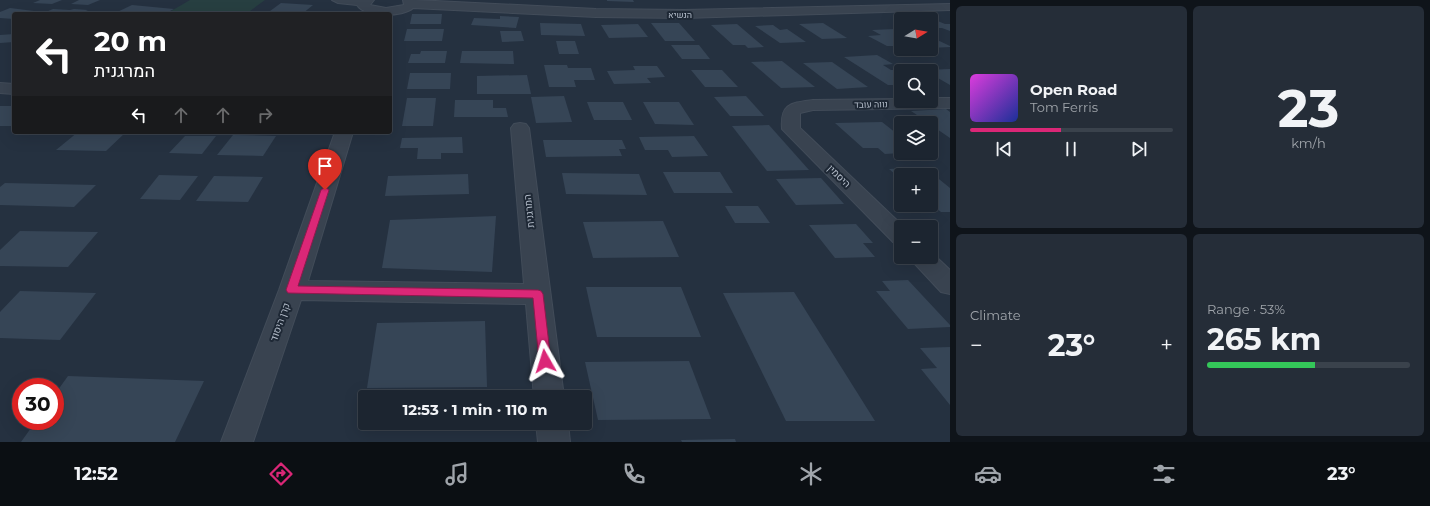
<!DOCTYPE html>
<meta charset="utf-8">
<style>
:root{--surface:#1c2530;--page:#252d38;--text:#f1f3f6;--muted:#a0a5ab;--line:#3a424c;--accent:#db2777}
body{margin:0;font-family:Montserrat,Heebo,sans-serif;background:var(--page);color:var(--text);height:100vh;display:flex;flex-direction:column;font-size:15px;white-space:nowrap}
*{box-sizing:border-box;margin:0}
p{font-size:13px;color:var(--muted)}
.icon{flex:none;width:22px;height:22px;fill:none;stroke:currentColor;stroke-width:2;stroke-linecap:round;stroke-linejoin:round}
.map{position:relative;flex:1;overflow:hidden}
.panel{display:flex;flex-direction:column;gap:6px;padding:6px;background:#0f141a;width:480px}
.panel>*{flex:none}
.hud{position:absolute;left:12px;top:12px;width:380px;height:122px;border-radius:4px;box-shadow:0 4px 16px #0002,0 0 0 1px var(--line);background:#202124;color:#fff;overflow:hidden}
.needle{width:26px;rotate:79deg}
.tools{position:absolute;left:894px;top:12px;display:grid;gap:8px}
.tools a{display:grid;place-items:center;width:44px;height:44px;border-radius:4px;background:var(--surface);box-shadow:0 4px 16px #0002,0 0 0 1px var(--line);font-size:20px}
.speed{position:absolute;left:12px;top:378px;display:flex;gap:8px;font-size:20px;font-weight:700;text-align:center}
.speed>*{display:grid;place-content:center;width:52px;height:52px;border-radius:50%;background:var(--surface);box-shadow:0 4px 16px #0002,0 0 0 1px var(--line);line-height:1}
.speed .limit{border:6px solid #d22;background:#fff;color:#111}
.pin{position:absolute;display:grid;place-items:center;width:34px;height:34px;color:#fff;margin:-41px -17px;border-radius:50% 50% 50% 0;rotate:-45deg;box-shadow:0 0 4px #0007}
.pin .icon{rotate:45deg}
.me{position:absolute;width:44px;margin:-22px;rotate:354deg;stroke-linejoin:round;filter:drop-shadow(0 0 3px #0008)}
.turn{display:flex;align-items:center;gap:14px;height:84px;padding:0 16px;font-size:18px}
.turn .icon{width:52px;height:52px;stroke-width:2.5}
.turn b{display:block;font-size:28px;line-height:34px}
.lanes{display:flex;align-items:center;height:38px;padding:0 16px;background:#0003;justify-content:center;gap:20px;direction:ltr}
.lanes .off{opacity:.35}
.big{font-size:30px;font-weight:700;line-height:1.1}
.panel .card{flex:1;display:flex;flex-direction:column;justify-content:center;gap:6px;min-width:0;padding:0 14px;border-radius:6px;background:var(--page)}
.panel .dial{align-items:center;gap:0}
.dial b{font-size:52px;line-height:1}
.song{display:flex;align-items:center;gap:12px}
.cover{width:48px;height:48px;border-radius:6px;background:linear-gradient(135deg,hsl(300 70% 55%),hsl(230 70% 35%))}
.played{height:4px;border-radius:2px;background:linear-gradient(90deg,var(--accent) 45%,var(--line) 45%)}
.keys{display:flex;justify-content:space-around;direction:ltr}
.heat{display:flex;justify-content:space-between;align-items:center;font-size:22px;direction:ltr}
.charge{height:6px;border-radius:3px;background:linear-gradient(90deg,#34c759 53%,var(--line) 0)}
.panel .tiles{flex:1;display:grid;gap:6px;grid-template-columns:repeat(2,1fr)}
.trip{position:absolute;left:358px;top:390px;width:234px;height:40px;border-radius:4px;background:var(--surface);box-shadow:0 4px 16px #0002,0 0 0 1px var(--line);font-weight:700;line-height:40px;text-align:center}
.tab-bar{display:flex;height:64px;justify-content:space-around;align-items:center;background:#0b0f13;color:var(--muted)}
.tab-bar .icon{width:28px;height:28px}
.tab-bar .on{color:var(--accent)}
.tab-bar b{font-size:18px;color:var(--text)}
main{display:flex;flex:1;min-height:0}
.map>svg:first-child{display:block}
.green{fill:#273f41}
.building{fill:#364556}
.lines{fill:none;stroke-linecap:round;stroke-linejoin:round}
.minor-casing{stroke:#424c59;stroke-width:2}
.minor{fill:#394350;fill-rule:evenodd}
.route{fill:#db2777;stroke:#8e194d}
.labels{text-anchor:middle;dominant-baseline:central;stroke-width:4;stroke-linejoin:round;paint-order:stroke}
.far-street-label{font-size:9px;fill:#b5becb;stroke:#1e2835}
.street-label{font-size:10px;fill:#b5becb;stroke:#1e2835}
</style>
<main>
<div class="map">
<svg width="950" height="442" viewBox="0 0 950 442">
<rect width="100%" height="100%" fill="#253140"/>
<path class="green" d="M190,0h75l-19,14h-80z"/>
<g class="building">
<path d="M40,0h22l-10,4 -19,-1z"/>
<path d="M79,0h21l-12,5 -17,-1z"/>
<path d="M607,0h26l1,2 -27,-1z"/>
<path d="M281,3l32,2 -11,9h-36z"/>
<path d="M132,5l42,4 -10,5h-51z"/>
<path d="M10,8l24,3 -8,3h-12v5l-14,-1v-6z"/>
<path d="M53,9l17,1 4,-1 14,1 -9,4h-38z"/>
<path d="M412,14h30l-1,10h-31z"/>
<path d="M500,16l19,1 -3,11 -45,-3 3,-7 26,1z"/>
<path d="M909,17h19l17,7h5v7l-8,-3h-11v-9h-19z"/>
<path d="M540,23l41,1 4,12 -44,-1z"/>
<path d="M651,23h28l16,18h-30z"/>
<path d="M823,23l24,15 -25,1 -23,-15z"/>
<path d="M638,24l10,13 -39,1 -8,-13z"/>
<path d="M737,24l27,23 -16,1 -3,-3h-12l-22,-20z"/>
<path d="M773,25l7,5 7,-1 19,13 -26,1 -25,-17z"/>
<path d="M407,29h37l-2,12h-38z"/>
<path d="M895,29l6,3v14h-14l-19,-10 13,-1 -9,-5z"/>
<path d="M500,31h21l3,10 -22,1z"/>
<path d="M14,34v8l-14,1v-8z"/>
<path d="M931,37l19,9v1l-19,1z"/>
<path d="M556,41h19l4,13h-20z"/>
<path d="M671,45h28l11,14h-28z"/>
<path d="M421,51h26l-2,12h-37l3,-9h9z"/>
<path d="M462,51h51l1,13 -54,-1z"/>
<path d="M877,55l16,9 -10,1 8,5h6l4,2v13h-13l-44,-28z"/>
<path d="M782,61l33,26 -34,1 -30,-26z"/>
<path d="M832,62l36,25 -31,2 -34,-26z"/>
<path d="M544,65h23l1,3h23l4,12h-21l2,7h-27z"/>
<path d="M633,66h24l8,11 -18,1 4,5 -37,1 -7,-13 28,-1z"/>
<path d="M950,69v16l-19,-11v-3h-6v-1z"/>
<path d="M691,70h31l16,17h-33z"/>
<path d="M410,73h41l-1,16h-43z"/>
<path d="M527,75l4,19h-54v-18z"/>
<path d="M564,96l8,26 -36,1 -5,-26z"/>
<path d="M746,96l18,20h-34l-16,-19z"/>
<path d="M407,98h29l-3,28h-31z"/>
<path d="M455,100h38v8h13l2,9h-54z"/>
<path d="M587,102h36l9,18h-38z"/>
<path d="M643,102h36l15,23 -39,-1z"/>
<rect x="0" y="106" width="14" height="20"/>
<path d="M946,109l4,3v26l-19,-13v-2h-2l-18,-12z"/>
<path d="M882,122l19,15v16l-16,1 -7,-6h-15l-28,-25z"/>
<path d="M769,125l40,45 -42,1 -35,-45z"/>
<path d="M78,132h48l-20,19 -50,-1z"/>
<path d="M233,135l43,1 -13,20 -46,-1z"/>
<path d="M185,136h31l-14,18 -33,-1z"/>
<path d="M694,136l14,20 -36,1 -4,-7h-23l-6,-13z"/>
<path d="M462,137l1,16h-22v6h-24l1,-11h-18l2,-10z"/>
<path d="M543,140h79l4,9h-7l3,7 -76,1z"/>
<path d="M924,167l26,21v24h-9l-10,-8v-29h-30v4l-12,-10z"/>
<path d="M663,172h57l13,21h-59z"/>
<path d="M562,173l77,1 8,21 -81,-1z"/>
<path d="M468,174l1,20 -84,2 3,-20z"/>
<path d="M159,175l39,1 -18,24 -40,-1z"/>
<path d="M214,176l49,1 -15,25 -52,-1z"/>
<path d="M821,178l23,26 -48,1 -20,-26z"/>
<path d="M5,183l91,2 -22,22 -74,-2v-18z"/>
<path d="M725,206h33l12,17h-35z"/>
<path d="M496,216l-4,56 -110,-4 8,-48z"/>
<path d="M663,221l16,36 -86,1 -10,-36z"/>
<path d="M856,224l17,19h-10l12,14 -40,1 -26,-33z"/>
<path d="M20,231l78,1 -30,35 -68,-1v-16z"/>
<path d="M908,280l42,45v2l-42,2 -32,-38h14l-8,-10z"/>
<path d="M586,287h95l20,50h-104z"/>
<path d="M20,291l76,2 -36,47 -60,-2v-26z"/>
<path d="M794,292l81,129h-89l-63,-128z"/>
<path d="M485,321l2,66 -120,1 10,-65z"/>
<path d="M950,347v58l-29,-36 16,-1 -17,-20z"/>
<path d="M689,361l22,58 -113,1 -13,-58z"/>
<path d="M68,376l136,5 -29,61h-154l15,-21h19v-27z"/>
<path d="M735,439l1,3h-54l-1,-2z"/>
</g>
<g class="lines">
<defs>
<g id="minor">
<path d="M332,0h42l-4,5 16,3 18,-3 -1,-5h12l181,9 88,1 266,-6v6l-266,8 -88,-1 -183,-9c-9,9 -48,10 -56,-3l-19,-2z"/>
<path d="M0,83l14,1v10l-14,-1z"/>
<path d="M931,98h19v10l-137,2 -13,3v15l104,99h-3v18l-8,-3 -111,-113c-2,-26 9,-26 31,-29l88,-1v2h30z"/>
<path d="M520,123l6,1 3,4 35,269h-30l-8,-93 -225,-4 -48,142h-32l58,-152 56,-158h18l-45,149 216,3 -13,-156 3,-4z"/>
<path d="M931,252l19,18v24l-9,-2 -27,-29 -4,-6h21z"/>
<path d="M536,423h32l2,19h-32z"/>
</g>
</defs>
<use href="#minor" class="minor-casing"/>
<use href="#minor" class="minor"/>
</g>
<path class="route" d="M325,187l4,3 -31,96 240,4 3,1 2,3 8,67 -2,4 -4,1 -4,-1 -2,-4 -6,-63 -245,-5 -2,-3 35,-100z"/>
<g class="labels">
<g class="far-street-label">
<text x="680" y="14">הנשיא</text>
<text transform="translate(871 104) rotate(-1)">נווה עובד</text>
</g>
<g class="street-label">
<text transform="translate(839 176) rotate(44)">היסמין</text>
<text transform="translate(529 211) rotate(-96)">המרגנית</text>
<text transform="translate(280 322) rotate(-70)">קרן היסוד</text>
</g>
</g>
</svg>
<div class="tools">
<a><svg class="needle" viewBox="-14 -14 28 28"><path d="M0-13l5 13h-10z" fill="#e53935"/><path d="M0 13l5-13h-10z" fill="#a0a5ab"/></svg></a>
<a><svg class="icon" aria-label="search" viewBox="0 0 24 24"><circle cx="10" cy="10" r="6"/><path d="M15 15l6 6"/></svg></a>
<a><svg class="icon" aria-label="layers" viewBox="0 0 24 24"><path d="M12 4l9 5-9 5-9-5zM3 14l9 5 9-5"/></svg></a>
<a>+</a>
<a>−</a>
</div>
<div class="speed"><div class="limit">30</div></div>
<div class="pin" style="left:325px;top:190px;background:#d93025"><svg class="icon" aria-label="arrive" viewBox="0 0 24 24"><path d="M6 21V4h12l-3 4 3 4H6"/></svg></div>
<svg class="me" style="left:545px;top:361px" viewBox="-20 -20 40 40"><path d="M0-17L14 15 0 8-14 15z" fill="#db2777" stroke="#fff" stroke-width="4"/></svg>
<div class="trip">12:53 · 1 min · 110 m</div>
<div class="hud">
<div class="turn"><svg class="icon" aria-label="left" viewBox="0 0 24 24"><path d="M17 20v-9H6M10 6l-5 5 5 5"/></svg><div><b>20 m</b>המרגנית</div></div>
<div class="lanes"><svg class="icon" aria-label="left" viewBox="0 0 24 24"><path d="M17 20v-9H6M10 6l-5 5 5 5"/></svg><svg class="icon off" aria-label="ahead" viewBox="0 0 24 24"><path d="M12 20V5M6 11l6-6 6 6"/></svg><svg class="icon off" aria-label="ahead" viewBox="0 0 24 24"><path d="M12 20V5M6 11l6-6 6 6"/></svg><svg class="icon off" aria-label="right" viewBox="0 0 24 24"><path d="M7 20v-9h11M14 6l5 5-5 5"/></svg></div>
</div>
</div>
<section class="panel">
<div class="tiles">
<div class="card">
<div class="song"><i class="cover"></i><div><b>Open Road</b><p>Tom Ferris</p></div></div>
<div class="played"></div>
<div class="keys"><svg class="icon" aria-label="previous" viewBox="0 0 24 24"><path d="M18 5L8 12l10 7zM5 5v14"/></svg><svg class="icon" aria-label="pause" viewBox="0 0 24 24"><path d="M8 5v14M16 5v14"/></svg><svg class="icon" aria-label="next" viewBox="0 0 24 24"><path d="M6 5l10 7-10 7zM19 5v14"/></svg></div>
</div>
<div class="card dial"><b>23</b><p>km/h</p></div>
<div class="card"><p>Climate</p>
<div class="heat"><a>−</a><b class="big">23°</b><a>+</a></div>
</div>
<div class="card"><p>Range · 53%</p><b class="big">265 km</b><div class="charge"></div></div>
</div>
</section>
</main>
<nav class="tab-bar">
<b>12:52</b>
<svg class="icon on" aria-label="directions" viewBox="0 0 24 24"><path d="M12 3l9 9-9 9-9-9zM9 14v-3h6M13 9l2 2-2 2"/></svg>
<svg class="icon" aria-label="music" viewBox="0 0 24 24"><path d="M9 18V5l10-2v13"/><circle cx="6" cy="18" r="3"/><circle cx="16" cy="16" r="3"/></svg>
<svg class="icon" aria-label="phone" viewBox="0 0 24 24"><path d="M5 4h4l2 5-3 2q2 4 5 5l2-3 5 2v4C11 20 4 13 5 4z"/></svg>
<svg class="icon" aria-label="climate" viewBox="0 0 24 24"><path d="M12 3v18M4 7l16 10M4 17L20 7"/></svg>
<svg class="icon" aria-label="car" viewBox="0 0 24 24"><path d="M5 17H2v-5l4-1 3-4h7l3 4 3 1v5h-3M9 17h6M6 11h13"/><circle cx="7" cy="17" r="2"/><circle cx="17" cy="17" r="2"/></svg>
<svg class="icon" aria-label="filters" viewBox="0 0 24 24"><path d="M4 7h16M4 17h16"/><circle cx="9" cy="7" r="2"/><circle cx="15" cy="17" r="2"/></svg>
<b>23°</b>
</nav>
